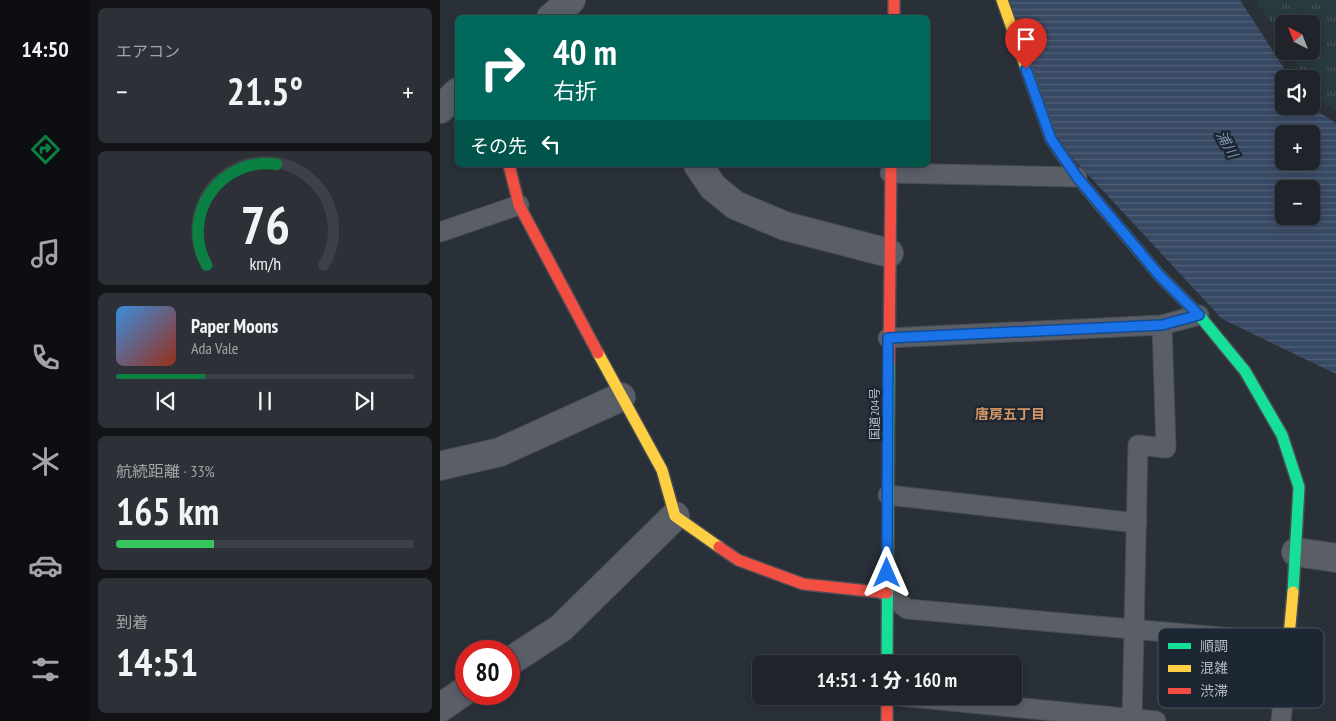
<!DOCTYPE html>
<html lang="ja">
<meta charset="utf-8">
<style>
:root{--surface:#20242a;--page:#2d3036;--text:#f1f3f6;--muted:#a2a4a8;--line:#3d4147;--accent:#0b8043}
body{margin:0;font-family:"PT Sans Narrow","Noto Sans JP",sans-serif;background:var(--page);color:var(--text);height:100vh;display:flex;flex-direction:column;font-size:19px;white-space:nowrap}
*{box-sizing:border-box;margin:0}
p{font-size:16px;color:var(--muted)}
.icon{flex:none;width:28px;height:28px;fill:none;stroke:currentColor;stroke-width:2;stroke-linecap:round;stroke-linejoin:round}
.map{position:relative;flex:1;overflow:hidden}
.drawer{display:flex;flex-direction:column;gap:8px;padding:8px;background:#121417;width:350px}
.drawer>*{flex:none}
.guide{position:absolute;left:15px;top:15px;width:475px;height:152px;border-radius:8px;box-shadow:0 2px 8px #0003,0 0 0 1px var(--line);background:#00695c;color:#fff;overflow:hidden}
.needle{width:32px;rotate:318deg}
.tools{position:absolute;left:835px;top:15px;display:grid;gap:10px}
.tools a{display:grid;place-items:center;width:45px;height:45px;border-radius:8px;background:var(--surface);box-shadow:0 2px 8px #0003,0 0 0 1px var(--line);font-size:25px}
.speed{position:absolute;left:15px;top:640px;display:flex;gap:10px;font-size:25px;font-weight:700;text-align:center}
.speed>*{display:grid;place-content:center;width:65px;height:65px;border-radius:50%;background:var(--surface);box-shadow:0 2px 8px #0003,0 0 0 1px var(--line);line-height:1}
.speed .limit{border:8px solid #d22;background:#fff;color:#111}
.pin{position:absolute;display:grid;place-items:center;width:42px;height:42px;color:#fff;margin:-51px -21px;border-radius:50% 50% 50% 0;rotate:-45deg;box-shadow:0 0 5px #0007}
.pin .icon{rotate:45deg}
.me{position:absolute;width:55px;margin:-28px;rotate:0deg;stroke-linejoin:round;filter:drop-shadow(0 0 4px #0008)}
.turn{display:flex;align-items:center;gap:18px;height:105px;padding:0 15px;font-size:22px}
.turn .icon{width:65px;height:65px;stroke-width:2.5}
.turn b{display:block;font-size:35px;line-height:42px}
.then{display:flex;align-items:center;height:48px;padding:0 15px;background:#0003;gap:10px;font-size:19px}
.big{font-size:38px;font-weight:800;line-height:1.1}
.drawer .tile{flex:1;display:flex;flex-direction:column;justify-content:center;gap:8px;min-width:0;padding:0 18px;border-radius:8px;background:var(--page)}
.drawer .dial{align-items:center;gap:0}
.dial svg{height:130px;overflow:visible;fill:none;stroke:var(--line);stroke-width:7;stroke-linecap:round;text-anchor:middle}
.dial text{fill:var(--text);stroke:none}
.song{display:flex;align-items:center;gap:15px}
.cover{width:60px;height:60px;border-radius:8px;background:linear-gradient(135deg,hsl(210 70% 55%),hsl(10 70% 35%))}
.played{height:5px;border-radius:2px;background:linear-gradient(90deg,var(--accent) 30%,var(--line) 30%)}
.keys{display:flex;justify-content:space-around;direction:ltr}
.heat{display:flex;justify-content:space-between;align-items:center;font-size:28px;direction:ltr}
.charge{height:8px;border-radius:4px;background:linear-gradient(90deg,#34c759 33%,var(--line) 0)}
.trip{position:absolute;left:312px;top:655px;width:270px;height:50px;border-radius:8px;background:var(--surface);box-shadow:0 2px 8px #0003,0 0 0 1px var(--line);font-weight:800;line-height:50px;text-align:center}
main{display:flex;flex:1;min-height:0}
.menu{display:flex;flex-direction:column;width:90px;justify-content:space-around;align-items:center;background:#0d0e11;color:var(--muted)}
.menu .icon{width:35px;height:35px}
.menu .on{color:var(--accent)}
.menu b{font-size:22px;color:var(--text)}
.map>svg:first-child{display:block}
.grass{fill:url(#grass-tufts)}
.water{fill:url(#water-rules);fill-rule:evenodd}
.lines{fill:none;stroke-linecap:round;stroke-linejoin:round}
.lane-casing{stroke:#484c53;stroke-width:21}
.street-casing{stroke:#484c53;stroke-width:30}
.fast-casing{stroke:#484c53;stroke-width:14}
.slow-casing{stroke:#484c53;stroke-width:14}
.jam-casing{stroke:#484c53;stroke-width:14}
.lane{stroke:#5a5e66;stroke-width:19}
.street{stroke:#5a5e66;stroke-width:28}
.fast{stroke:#16e098;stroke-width:11}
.slow{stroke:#ffcf43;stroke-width:11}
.jam{stroke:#f24e42;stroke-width:11}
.route-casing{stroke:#114b97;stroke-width:12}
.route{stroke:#1a73e8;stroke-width:9}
.labels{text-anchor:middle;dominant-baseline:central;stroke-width:5;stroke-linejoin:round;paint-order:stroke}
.street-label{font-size:12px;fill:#b4bcc9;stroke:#1d2633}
.water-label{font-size:14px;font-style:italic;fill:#7c92b1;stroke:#1d2633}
.neighbourhood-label{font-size:14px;font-weight:bold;fill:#d59563;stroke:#1d2633}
.key{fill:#1d2633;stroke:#4a5360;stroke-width:1}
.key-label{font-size:14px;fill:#b4bcc9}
</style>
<main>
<nav class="menu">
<b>14:50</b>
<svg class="icon on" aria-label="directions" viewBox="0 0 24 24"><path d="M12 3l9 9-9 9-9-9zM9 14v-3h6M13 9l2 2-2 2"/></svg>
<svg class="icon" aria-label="music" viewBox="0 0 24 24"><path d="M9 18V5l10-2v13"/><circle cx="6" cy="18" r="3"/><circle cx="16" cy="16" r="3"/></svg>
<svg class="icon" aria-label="phone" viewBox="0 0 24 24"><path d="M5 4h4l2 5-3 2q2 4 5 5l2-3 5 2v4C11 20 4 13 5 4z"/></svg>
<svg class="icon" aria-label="climate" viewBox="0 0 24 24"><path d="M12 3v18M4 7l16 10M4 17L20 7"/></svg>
<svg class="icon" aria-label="car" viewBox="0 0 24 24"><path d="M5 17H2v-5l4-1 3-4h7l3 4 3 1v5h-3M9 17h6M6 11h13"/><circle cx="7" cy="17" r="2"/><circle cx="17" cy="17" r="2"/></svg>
<svg class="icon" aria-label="filters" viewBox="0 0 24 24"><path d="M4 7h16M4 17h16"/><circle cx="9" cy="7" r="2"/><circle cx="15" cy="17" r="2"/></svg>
</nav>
<section class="drawer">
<div class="tile"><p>エアコン</p>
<div class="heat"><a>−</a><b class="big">21.5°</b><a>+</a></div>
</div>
<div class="tile dial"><svg viewBox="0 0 100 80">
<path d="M14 69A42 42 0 1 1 86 69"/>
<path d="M14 69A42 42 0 0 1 57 7" stroke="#0b8043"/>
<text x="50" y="56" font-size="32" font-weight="700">76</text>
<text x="50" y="72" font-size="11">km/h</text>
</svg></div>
<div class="tile">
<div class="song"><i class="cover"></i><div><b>Paper Moons</b><p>Ada Vale</p></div></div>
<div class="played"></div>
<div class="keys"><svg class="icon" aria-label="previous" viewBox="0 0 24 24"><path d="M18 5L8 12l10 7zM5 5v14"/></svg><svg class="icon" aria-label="pause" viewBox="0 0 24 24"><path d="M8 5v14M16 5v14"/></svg><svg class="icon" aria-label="next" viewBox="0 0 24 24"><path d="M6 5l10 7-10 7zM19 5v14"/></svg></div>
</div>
<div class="tile"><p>航続距離 · 33%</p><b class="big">165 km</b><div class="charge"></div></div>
<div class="tile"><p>到着</p><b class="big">14:51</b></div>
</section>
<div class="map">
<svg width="896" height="721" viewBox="0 0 896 721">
<defs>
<pattern id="grass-tufts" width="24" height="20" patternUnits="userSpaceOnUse" patternTransform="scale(1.25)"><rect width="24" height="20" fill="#273a3e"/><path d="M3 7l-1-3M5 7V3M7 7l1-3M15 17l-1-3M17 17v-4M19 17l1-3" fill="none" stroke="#445559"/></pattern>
<pattern id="water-rules" width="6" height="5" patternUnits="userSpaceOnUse" patternTransform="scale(1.25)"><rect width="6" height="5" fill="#384963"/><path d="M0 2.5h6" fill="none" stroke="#526178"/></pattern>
</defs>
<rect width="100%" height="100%" fill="#2a3038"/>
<path class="grass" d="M816,0h80v111c-12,-7 -25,-18 -25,-32h-4l-18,-28h22v-27h-27v19z"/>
<path class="water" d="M568,0h232l51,79h-7v27h25l27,17v251l-114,-55 -166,-179zM844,134h27v27h-27zM844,189h27v27h-27z"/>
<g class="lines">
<defs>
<g id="lane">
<path d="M450,173l187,4"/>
<path d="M0,232l79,-27"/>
<path d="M448,338l274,-13 37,-10"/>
<path d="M448,495l249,28"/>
<path d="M447,593l20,16 381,34"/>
<path d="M459,696l257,25"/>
<path d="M692,721l6,-276 28,3 -4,-123"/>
<path d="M841,721l3,-29"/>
</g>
<g id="street">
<path d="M111,18l20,-18"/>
<path d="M0,109l18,-17"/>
<path d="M258,165l15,22 22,18 50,21 104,27"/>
<path d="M0,466l60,-14 121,-55"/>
<path d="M856,552l40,6"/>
<path d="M69,662l52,-34 114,-112"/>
<path d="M0,708l26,-18"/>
</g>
<g id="fast">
<path d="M666,212l53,63 40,40 46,56 37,64 17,52 -6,105"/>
<path d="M447,664l2,-300"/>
</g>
<g id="slow">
<path d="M562,0l49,139 26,38 29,35"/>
<path d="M158,353l64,117 13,46 44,31"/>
<path d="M844,692l9,-100"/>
</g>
<g id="jam">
<path d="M454,0v18"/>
<path d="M69,165l10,40 79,148"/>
<path d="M449,364l2,-199"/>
<path d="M279,547l19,13 65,24 84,9"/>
<path d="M447,696v25"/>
</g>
</defs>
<use href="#lane" class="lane-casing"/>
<use href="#street" class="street-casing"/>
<use href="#fast" class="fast-casing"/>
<use href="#slow" class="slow-casing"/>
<use href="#jam" class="jam-casing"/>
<use href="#lane" class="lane"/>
<use href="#street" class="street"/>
<use href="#fast" class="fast"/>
<use href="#slow" class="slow"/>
<use href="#jam" class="jam"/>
</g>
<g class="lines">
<defs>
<path id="route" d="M447,573l1,-235 274,-13 37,-10 -40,-40 -82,-98 -26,-38 -25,-70"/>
</defs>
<use href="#route" class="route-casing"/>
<use href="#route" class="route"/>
</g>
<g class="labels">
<g class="street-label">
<text transform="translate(434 414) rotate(-90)">国道204号</text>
</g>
<g class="water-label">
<text transform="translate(787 144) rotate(61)">浦川</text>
</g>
<g class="neighbourhood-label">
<text x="570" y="414">唐房五丁目</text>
</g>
</g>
<rect x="718" y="628" width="166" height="80" rx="8" class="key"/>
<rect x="728" y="643" width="23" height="6" fill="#16e098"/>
<rect x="728" y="665" width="23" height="7" fill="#ffcf43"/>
<rect x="728" y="688" width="23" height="6" fill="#f24e42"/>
<g class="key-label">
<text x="760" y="651">順調</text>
<text x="760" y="673">混雑</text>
<text x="760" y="696">渋滞</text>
</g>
</svg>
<div class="tools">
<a><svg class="needle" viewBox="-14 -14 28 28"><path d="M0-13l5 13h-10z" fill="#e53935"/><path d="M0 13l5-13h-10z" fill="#a2a4a8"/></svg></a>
<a><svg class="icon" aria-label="sound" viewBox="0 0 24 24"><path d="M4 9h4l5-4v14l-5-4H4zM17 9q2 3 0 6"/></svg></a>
<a>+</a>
<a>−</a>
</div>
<div class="speed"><div class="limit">80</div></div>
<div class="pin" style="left:586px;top:69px;background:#d93025"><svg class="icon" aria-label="arrive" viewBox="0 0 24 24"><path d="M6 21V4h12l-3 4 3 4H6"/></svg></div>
<svg class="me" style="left:447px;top:573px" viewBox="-20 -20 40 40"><path d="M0-17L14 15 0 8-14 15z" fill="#1a73e8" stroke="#fff" stroke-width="4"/></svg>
<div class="trip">14:51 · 1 分 · 160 m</div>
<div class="guide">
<div class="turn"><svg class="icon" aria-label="right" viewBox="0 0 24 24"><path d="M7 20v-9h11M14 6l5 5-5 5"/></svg><div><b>40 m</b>右折</div></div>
<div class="then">その先<svg class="icon" aria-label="left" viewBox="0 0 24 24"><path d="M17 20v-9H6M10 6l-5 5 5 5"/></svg></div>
</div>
</div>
</main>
